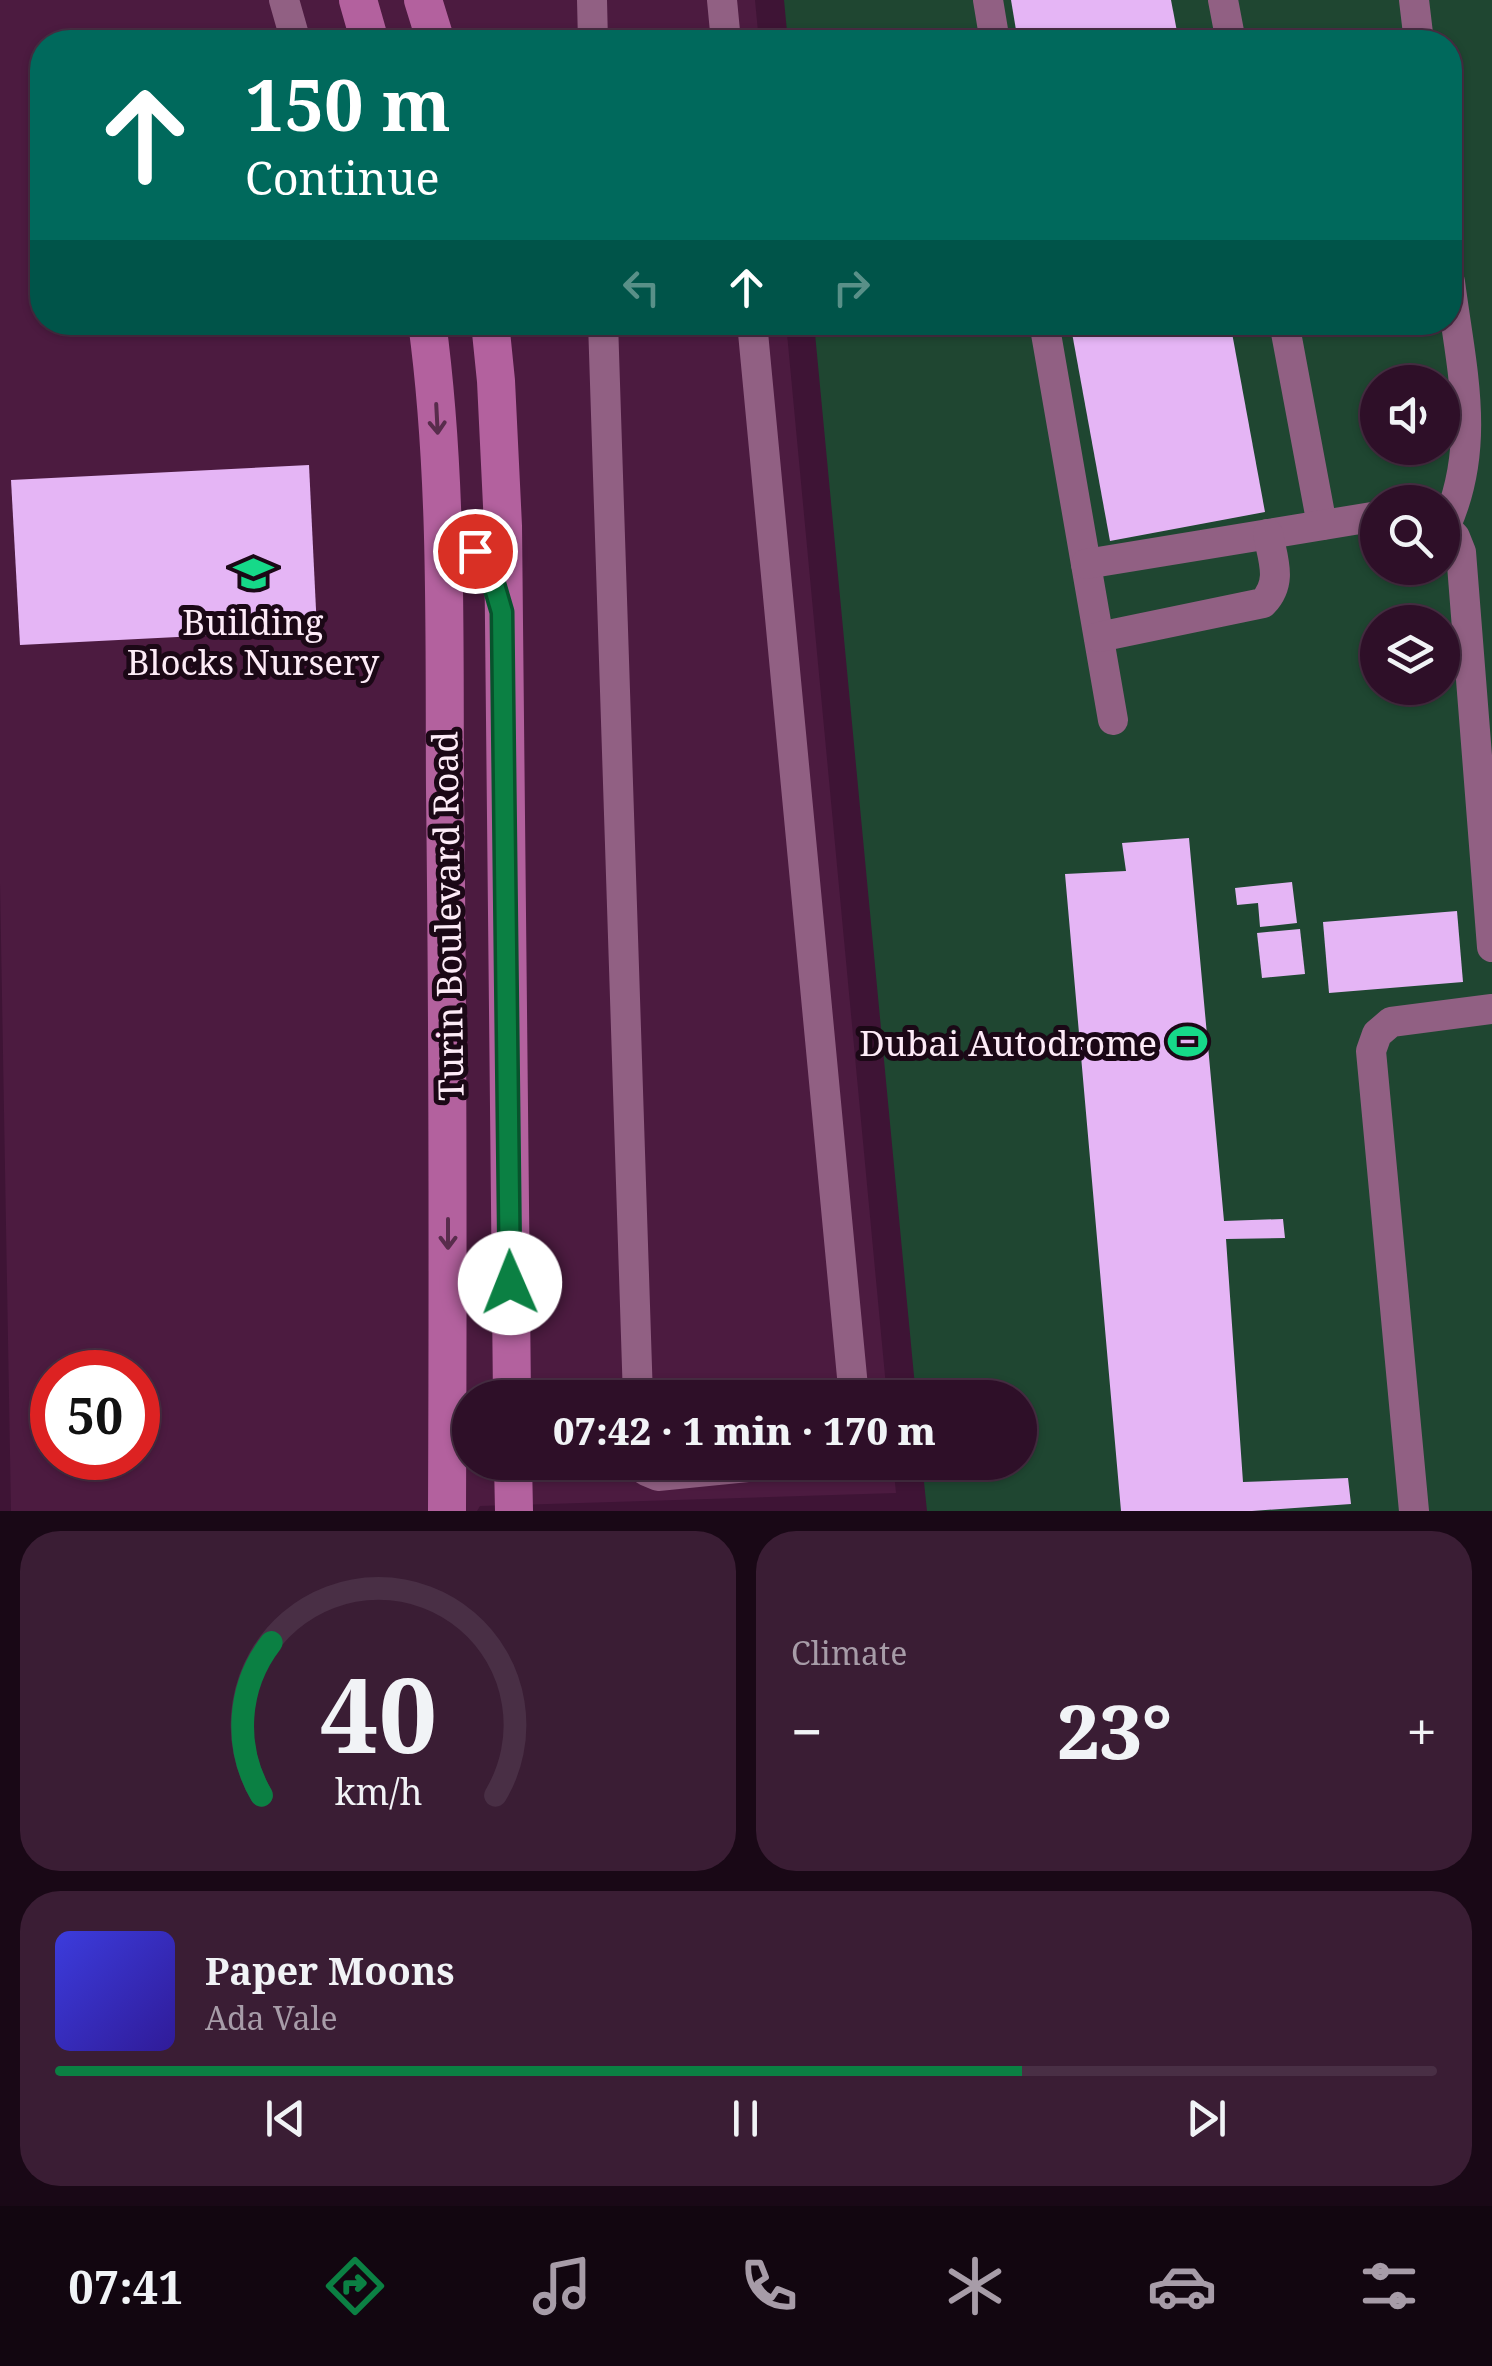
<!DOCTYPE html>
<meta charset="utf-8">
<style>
:root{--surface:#2e0f28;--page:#3a1d34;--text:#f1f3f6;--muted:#a79ca8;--line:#492f45;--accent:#0b8043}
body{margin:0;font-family:"Noto Serif",serif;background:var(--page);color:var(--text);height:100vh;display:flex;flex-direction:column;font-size:38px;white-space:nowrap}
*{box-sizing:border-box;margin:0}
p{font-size:32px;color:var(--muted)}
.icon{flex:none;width:55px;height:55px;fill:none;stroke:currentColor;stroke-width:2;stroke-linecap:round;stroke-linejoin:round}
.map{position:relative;height:1511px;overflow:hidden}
.drawer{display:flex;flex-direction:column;gap:20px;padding:20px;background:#190816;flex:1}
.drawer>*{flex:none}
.banner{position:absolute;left:30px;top:30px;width:1432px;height:305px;border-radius:40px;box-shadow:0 2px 8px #0004,0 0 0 2px var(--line);background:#00695c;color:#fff;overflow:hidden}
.fabs{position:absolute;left:1360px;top:365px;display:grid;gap:20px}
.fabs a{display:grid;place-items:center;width:100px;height:100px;border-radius:50%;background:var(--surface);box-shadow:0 2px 8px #0004,0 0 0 2px var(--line);font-size:50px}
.speed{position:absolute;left:30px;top:1350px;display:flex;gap:20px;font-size:50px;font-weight:700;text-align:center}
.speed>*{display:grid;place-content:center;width:130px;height:130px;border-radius:50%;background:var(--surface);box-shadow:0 2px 8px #0004,0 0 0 2px var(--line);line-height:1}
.speed .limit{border:15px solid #d22;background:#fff;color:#111}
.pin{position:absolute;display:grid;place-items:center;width:85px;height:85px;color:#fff;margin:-42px;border:5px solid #fff;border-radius:50%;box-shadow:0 2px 10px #0007}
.me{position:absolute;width:110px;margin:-55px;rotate:359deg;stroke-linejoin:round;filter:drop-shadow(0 0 8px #0008)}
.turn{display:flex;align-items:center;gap:35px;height:210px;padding:0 50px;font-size:45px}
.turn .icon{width:130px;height:130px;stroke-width:2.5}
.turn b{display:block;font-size:70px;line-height:85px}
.lanes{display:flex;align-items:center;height:95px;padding:0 50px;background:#0003;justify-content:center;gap:50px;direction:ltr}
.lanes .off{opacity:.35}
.big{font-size:75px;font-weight:800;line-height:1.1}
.drawer .widget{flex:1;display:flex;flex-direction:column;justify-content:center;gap:15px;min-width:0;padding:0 35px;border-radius:40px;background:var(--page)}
.drawer .dial{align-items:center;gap:0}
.dial svg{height:260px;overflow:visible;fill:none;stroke:var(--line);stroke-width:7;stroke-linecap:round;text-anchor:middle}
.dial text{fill:var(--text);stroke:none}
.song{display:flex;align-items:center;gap:30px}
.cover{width:120px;height:120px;border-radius:15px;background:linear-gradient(135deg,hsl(240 70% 55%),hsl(250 70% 35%))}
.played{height:10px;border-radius:5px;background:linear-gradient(90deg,var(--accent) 70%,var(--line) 70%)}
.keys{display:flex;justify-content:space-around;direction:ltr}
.heat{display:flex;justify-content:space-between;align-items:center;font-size:55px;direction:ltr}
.drawer .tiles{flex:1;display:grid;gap:20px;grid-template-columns:1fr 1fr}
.widget:last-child{grid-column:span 2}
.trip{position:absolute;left:452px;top:1380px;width:585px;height:100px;border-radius:50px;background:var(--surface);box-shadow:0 2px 8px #0004,0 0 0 2px var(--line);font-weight:800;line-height:100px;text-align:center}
.dock{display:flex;height:160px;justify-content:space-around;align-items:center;background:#120610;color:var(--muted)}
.dock .icon{width:70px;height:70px}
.dock .on{color:var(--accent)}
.dock b{font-size:45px;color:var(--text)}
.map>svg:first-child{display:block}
.built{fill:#4c1b40;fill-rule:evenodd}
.green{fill:#1f4631;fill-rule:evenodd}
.building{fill:#e5b5f5}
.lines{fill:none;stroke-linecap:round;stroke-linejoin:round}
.minor{stroke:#916083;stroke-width:30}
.major{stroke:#b3619e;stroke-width:38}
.oneway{stroke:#582c4c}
.route-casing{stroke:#07532c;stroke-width:25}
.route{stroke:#0b8043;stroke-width:18}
.labels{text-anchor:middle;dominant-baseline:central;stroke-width:10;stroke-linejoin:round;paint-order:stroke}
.poi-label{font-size:35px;fill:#fdebf7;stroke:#1b0816}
.street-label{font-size:35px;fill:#fdebf7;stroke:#1b0816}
</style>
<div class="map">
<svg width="1492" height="1511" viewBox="0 0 1492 1511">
<rect width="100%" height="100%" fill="#3e1435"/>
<path class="built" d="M0,0h755l4,42h-717v280l744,1 101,1074 -417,1v64l423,1 3,30 -416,13 -3,5h-466l-11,-629zM52,1372h86v86h-86z"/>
<path class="green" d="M784,0h708v1511h-565l-5,-48 98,-1v-64l-104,-1 -102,-1074 636,-1v-280h-662zM1378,382h64v66h-64zM1378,502h64v66h-64zM1378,622h64v66h-64z"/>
<g class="building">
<path d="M1011,0h160l8,42h-161z"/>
<path d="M1070,322h160l35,190 -155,29z"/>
<path d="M309,465l8,165 -297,15 -9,-165z"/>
<path d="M1189,838l35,383 59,-2 2,19 -59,1 17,243 105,-4 3,26 -99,7h-131l-56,-637 61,-3 -4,-28z"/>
<path d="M1292,882l5,41 -37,4 -2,-24 -21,2 -2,-17z"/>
<path d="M1457,911l6,71 -134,11 -6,-71z"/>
<path d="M1300,929l5,45 -43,4 -5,-45z"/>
</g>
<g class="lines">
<g class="minor">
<path d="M284,0l12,42"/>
<path d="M592,0l1,42"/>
<path d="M722,0l4,42"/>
<path d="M988,0l7,42"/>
<path d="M1223,0l8,42"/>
<path d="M1414,0l5,42"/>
<path d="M603,322l35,1076"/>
<path d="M752,322l102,1076"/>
<path d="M1044,322l69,398"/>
<path d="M1284,322l38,203"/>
<path d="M1442,523l13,14 6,15 31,395"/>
<path d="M1446,525c36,-81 15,-158 4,-243"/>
<path d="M1086,564l292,-48"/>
<path d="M1099,637l164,-34c20,-21 10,-43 5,-69"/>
<path d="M641,1462l5,9 12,5 142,-14"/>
<path d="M1414,1511l-43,-460 6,-17 14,-12 101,-13"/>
</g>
<g class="major">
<path d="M358,0l12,42"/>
<path d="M423,0l13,42"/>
<path d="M427,322c21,155 17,313 18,469 3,240 3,480 2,720"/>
<path d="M490,322l6,59 7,145 9,872"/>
<path d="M513,1462l1,49"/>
</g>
</g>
<defs><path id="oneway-shaft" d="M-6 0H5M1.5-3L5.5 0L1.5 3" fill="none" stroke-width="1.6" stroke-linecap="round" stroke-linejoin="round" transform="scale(2.5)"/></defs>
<g class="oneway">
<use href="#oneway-shaft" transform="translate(437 419) rotate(87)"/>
<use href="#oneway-shaft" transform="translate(448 1234) rotate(90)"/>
</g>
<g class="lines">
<defs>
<path id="route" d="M475,551l15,20 12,41 8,671"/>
</defs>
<use href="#route" class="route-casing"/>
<use href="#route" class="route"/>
</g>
<defs>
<symbol id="school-bare" viewBox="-9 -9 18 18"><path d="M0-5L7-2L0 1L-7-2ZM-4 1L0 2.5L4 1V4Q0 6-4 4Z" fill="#16d989" stroke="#1b0816" stroke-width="2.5" paint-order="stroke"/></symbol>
<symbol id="stadium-bare" viewBox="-9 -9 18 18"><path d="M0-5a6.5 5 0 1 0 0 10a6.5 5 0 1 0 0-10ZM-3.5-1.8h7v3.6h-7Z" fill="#16d989" stroke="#1b0816" stroke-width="2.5" paint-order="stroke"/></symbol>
</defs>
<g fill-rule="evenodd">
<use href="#school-bare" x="226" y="546" width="55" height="55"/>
<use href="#stadium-bare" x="1160" y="1014" width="55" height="55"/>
</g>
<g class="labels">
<g class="poi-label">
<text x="253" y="621">Building<tspan x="253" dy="40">Blocks Nursery</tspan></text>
<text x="1157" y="1042" text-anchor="end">Dubai Autodrome</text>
</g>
<g class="street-label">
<text transform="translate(447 916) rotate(-91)">Turin Boulevard Road</text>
</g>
</g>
</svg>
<div class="fabs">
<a><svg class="icon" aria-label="sound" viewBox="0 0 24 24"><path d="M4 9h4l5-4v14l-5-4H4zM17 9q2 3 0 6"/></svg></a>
<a><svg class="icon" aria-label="search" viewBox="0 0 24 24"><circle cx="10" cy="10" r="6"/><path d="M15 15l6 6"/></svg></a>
<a><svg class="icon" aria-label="layers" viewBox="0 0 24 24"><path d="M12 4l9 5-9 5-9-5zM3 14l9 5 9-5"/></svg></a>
</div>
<div class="speed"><div class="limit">50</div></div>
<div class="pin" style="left:475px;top:551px;background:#d93025"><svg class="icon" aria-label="arrive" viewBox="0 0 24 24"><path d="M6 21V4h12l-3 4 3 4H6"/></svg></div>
<svg class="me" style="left:510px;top:1283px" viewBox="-20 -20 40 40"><circle r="19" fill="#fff"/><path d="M0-13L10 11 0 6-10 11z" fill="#0b8043"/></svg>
<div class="trip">07:42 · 1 min · 170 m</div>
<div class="banner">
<div class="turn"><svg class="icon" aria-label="ahead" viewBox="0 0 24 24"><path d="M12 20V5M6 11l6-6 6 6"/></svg><div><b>150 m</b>Continue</div></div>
<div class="lanes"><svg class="icon off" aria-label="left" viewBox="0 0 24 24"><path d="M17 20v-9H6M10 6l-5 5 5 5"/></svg><svg class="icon" aria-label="ahead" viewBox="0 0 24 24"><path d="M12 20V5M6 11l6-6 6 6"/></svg><svg class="icon off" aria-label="right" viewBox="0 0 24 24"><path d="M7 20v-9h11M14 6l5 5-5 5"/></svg></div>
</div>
</div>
<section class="drawer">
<div class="tiles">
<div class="widget dial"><svg viewBox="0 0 100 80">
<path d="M14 69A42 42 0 1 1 86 69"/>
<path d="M14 69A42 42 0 0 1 17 22" stroke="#0b8043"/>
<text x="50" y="56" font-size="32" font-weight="700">40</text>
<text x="50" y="72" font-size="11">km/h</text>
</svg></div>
<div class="widget"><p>Climate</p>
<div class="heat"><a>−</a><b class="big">23°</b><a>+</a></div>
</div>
<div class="widget">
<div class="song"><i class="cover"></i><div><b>Paper Moons</b><p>Ada Vale</p></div></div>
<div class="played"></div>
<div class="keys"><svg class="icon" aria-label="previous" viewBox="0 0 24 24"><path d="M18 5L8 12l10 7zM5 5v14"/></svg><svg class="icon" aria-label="pause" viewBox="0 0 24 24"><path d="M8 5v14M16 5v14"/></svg><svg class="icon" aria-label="next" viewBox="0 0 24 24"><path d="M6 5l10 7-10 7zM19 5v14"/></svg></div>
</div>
</div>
</section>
<nav class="dock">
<b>07:41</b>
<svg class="icon on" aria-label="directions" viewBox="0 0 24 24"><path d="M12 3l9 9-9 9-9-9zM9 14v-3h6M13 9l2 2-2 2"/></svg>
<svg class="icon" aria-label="music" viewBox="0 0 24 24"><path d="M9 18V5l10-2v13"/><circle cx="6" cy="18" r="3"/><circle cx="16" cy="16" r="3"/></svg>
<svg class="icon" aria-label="phone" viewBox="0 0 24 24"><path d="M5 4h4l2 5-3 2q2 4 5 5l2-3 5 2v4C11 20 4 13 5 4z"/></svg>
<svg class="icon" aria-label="climate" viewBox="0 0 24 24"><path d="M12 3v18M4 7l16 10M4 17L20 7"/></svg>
<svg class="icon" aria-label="car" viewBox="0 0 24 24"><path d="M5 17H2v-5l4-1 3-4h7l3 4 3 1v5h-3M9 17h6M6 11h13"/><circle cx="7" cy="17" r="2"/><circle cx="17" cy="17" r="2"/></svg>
<svg class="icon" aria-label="filters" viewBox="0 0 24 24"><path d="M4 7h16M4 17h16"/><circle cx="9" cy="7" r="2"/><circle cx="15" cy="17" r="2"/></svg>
</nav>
